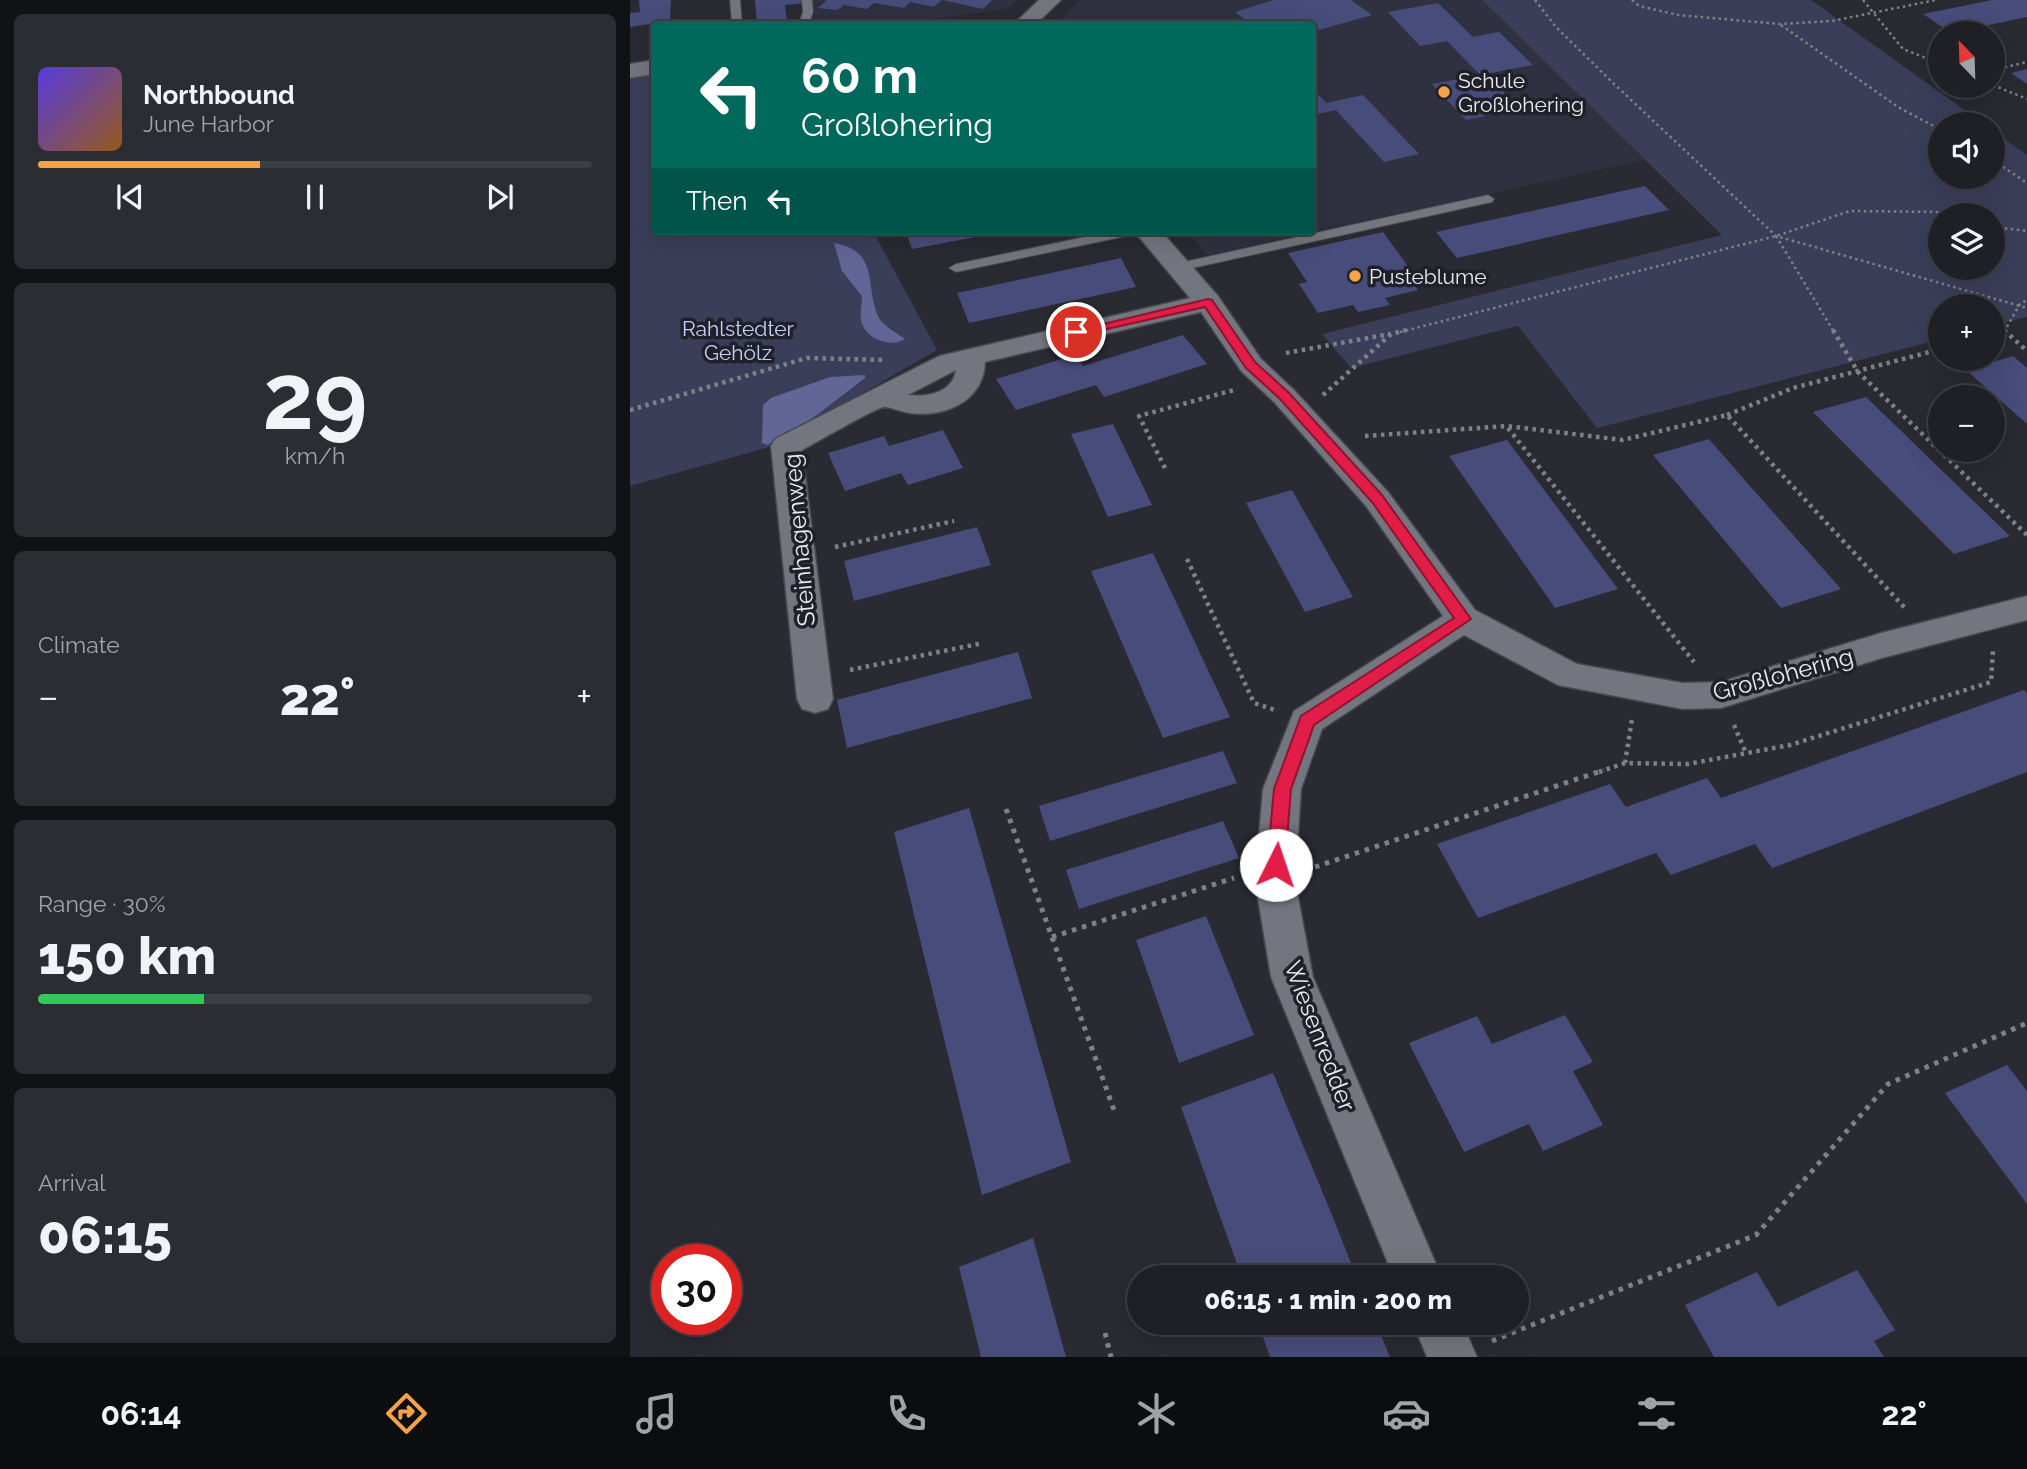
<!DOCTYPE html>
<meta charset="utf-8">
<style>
:root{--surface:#1f2026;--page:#2c2d32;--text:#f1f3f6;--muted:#a1a3a7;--line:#3c3e43;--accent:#f5a345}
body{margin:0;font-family:Raleway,sans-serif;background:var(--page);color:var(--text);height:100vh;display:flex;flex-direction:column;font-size:26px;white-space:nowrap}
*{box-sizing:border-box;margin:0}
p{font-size:23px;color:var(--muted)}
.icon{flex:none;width:38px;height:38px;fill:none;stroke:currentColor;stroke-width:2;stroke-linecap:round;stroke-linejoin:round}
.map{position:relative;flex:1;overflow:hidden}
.details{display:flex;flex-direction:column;gap:14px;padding:14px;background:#111215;width:630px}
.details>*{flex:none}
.banner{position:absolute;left:21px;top:21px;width:665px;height:214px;border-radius:7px;box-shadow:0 7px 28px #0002,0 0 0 2px var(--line);background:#00695c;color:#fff;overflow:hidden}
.needle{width:46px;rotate:337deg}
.buttons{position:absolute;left:1298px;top:21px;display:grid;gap:14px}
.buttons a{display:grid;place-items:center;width:77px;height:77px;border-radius:50%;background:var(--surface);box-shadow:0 7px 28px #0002,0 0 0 2px var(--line);font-size:35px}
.speed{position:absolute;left:21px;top:1244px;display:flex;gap:14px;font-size:35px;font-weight:700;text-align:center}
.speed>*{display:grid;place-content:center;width:91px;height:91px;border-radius:50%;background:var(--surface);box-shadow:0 7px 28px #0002,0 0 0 2px var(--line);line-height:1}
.speed .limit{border:10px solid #d22;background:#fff;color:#111}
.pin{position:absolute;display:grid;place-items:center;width:60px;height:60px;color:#fff;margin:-30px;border:4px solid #fff;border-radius:50%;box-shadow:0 2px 7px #0007}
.me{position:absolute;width:77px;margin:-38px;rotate:4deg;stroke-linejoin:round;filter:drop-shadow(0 0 5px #0008)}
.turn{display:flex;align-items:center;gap:24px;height:147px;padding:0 35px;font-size:32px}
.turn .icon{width:91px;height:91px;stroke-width:2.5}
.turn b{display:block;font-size:49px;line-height:60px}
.then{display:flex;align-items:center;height:66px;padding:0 35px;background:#0003;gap:14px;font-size:26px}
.big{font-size:52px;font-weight:800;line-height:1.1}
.details .widget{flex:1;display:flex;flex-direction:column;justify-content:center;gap:10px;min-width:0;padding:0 24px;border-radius:10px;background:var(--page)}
.details .dial{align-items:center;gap:0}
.dial b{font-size:91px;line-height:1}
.song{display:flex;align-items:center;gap:21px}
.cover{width:84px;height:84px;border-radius:10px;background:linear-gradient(135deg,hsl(250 70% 55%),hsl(30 70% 35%))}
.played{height:7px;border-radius:4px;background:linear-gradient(90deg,var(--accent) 40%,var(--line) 40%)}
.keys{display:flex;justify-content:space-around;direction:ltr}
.heat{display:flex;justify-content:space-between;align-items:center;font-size:38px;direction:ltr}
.charge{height:10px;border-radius:5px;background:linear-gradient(90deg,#34c759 30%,var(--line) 0)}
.trip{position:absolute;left:497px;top:1265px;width:402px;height:70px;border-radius:35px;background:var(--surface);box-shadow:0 7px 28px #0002,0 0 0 2px var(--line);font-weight:800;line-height:70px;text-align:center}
.tabs{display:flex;height:112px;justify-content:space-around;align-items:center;background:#0c0d0f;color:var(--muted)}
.tabs .icon{width:49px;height:49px}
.tabs .on{color:var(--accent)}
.tabs b{font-size:32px;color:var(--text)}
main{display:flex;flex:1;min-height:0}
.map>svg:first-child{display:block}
.built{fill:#303140}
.green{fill:#3b3e59;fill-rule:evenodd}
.water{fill:#626696}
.building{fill:#484c7a}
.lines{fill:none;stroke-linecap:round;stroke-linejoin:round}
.service-casing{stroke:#46474e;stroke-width:2}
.minor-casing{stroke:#46474e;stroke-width:3}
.path-far2{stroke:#808188;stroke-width:2.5;stroke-dasharray:2.5 3.5;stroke-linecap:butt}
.path-far1{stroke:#808188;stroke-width:4.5;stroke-dasharray:3.5 4.5;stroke-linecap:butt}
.path{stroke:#808188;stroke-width:5;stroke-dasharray:4.5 6;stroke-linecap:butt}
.service{fill:#73757f;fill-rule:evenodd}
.minor{fill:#73757f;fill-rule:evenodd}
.route{fill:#e11d48;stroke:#92132f;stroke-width:2}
.poi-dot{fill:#f5a345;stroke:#1f2029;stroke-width:2.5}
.labels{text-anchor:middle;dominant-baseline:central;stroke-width:7;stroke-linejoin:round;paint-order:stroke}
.far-poi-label{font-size:21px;fill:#eaebf1;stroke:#1f2029;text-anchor:start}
.far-park-label{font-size:21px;fill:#c8cefb;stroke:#1f2029}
.street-label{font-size:24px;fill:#eaebf1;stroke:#1f2029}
</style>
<main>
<section class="details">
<div class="widget">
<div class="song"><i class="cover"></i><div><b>Northbound</b><p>June Harbor</p></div></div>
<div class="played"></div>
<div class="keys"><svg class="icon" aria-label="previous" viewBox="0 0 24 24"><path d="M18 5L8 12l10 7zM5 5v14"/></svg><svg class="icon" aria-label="pause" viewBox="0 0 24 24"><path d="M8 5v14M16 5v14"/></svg><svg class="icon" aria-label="next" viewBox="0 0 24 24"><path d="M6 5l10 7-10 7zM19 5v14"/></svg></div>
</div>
<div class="widget dial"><b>29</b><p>km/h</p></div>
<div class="widget"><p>Climate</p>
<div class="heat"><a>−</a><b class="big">22°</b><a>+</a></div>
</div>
<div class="widget"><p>Range · 30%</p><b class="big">150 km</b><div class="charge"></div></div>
<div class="widget"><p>Arrival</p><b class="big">06:15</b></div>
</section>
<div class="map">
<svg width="1397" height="1357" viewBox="0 0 1397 1357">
<rect width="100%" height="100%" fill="#292a32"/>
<g class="built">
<path d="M181,0h206l-10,9 -113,15h-78z"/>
<path d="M448,0h404l163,160 -438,95 -20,-24h125v-207h-255z"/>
</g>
<g class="green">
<path d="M852,0h329l173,124h-43v53h52v-46l34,24v162l-34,8v-19h-52v33l-344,89 -79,-102 -167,42 -29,-34 400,-99zM1311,215h52v53h-52z"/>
<path d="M24,75v156h219l64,119 -168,97 -139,39v-408z"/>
</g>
<g class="water">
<path d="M204,243c47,8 30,45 45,75 4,8 18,15 26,21 -16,10 -42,-2 -44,-20 -1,-8 1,-16 1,-23l-20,-25z"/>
<path d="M235,375v3l-52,40 -46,27 -5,-2 1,-38 8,-7 59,-21z"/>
</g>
<g class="building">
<path d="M9,0h32l-1,21 -40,6v-14l10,-1z"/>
<path d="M125,0h49l1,3 -20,2 2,16 -30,3z"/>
<path d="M197,0h115l-8,7 -24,-5 -6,6 -30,-5 -7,6 -23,-4 -7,5 -19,-2z"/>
<path d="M313,0h49l-9,9z"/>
<path d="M644,0h77l21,15 -60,17v-8h-61l-16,-12z"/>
<path d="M1362,0h35v17l-76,16 -28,-19z"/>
<path d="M808,3l35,34 26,-5 34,33 -47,9 34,35 -54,11 -34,-36 48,-9 -33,-34 -27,5 -32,-34z"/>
<path d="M1397,69v15l-16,-11z"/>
<path d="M685,91l11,12 37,-8 56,59 -35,8 -48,-52 -24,5v-23z"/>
<path d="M1015,186l24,24 -212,48 -21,-26z"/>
<path d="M276,231h96v1l-90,17z"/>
<path d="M753,232l27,37 -7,1 15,20 -33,8 5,7 -32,7 -5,-7 -35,8 -19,-29 8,-2 -19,-29z"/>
<path d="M491,258l15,29 -167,36 -12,-30z"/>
<path d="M553,335l24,29 -103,33 -8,-12 -80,25 -20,-31 79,-24 8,11z"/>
<path d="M1383,356l14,12v56l-61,-54z"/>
<path d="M1236,397l93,90 51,49 -56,18 -141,-142z"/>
<path d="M483,424l39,81 -44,12 -37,-83z"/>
<path d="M313,430l20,38 -55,17 -7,-12 -56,18 -17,-38 56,-17 5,10z"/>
<path d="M1079,439l41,47 91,103 -60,19 -128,-153z"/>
<path d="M877,440l35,47 76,102 -63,19 -106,-152z"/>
<path d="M662,490l50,88 11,19 -48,15 -59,-109z"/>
<path d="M347,527l14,38 -137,36 -10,-40z"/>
<path d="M523,553l77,164 -67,21 -72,-167z"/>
<path d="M388,652l14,46 -185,50 -10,-48z"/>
<path d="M1394,690l3,3v79l-255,96 -17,-24 -84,31 -15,-22 -178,65 -41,-74 173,-60 16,23 81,-29 14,20z"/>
<path d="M593,751l14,32 -187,58 -11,-35z"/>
<path d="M339,808l102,354 -89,33 -88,-363z"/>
<path d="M593,821l16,37 -160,51 -13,-39z"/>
<path d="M576,916l48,119 -75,28 -43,-123z"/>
<path d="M935,1015l28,47 -20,9 30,54 -60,26 -14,-27 -65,28 -55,-109 68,-27 15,28z"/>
<path d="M1377,1065l20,26v113l-82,-111z"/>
<path d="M643,1073l57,137 27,68h-115l-61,-171z"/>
<path d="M403,1238l33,119h-85l-22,-90z"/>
<path d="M1227,1270l38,60 -21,11 10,16h-170l-29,-52 72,-33 21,35z"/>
<path d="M628,1323h118l14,34h-120z"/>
</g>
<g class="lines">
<defs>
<g id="service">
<path d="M100,0h10l2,24h-10z"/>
<path d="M172,0h10l1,12 -4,12h-10l4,-12z"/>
<path d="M858,195l6,4 -2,3 -313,69 -7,-4 7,-4z"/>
<path d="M483,231h24l-6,4 -175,37 -7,-4 7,-4z"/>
</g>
<g id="minor">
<path d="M409,0h22l-25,24h-22z"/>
<path d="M24,60v14l-24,4v-14z"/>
<path d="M504,231h27l57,65 43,63 33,31 94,102 87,118 102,54 106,19 38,-1 160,-49 146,-37v24l-145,38 -161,50 -38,1 -125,-24 -94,-50 -142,94 -21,60 -6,92 18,96 129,301h-48l-123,-301 -16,-96 8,-92 31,-78 149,-95 -77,-110 -92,-104 -33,-31 -40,-59 -216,50c-1,39 -40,56 -75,51 -8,-1 -19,-6 -26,-6 -11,2 -68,36 -82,43l31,249 -5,10 -13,4 -13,-4 -5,-10 -26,-253 4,-7 164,-83 251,-58zM326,370c-4,23 -27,27 -48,25z"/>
<path d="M783,1323h49l15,34h-50z"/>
</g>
</defs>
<use href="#service" class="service-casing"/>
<use href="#minor" class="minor-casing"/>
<g class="path-far2">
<path d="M905,0l21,27 56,55 164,154 251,72"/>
<path d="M1002,0l7,6 39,9 102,9 52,-3 104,-21"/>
<path d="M1233,0l40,49 38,15"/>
<path d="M1151,25l117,82 43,23"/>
<path d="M1363,70l34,-8"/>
<path d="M1363,85l34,14"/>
<path d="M1363,160l34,23"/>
<path d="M1363,227l34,4"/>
<path d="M1146,236l58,96"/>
<path d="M770,332l376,-96 74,-25 96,1 11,3"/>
<path d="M1374,332l16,-28 7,-4"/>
</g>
<g class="path-far1">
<path d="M1203,330l25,42 169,163"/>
<path d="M1374,330l23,21"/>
<path d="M656,353l104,-19"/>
<path d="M693,395l68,-61 16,-4"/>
<path d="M0,410l177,-52 77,2"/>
<path d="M1097,415l66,-27 148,-39"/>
<path d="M878,428l186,234"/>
<path d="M735,436l142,-10 116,14 104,-25 178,193"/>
<path d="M535,468l-26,-52 95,-26"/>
<path d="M205,547l119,-26"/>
<path d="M557,559l67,144 21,7"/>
<path d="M220,670l133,-27"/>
<path d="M1104,725l12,28"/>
<path d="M995,763l7,-44"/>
<path d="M969,772l26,-9 63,1 102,-19 201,-63 2,-32"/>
</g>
<g class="path">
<path d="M376,809l108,301"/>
<path d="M685,867l289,-97"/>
<path d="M422,937l182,-59"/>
<path d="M475,1333l6,24"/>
<path d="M862,1341l264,-106 132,-151 139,-61"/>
</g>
<use href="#service" class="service"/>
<use href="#minor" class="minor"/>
</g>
<path class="route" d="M578,299l4,1 43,62 34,31 93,102 89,124 -157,106 -23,64 -6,76 -9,7 -9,-7 7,-76 27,-73 153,-98 -82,-116 -92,-103 -34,-31 -41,-61 -129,29 -6,-4z"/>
<g class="poi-dot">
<circle cx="814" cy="92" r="7"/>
<circle cx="725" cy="276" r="7"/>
</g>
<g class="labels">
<g class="far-poi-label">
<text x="828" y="80">Schule<tspan x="828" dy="24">Großlohering</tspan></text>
<text x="739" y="276">Pusteblume</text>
</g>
<g class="far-park-label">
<text x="108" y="328">Rahlstedter<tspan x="108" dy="24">Gehölz</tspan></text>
</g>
<g class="street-label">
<text transform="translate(169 540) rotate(-95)">Steinhagenweg</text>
<text transform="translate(1153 674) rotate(-15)">Großlohering</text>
<text transform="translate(690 1036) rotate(69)">Wiesenredder</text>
</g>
</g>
</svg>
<div class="buttons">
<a><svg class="needle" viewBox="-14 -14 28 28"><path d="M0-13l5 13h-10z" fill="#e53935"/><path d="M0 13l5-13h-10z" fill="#a1a3a7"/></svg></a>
<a><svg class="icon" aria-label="sound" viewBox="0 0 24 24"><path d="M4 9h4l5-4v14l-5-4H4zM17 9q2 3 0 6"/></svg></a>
<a><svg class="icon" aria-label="layers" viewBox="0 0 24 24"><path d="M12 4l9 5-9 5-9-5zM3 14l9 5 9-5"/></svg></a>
<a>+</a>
<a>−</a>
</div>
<div class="speed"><div class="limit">30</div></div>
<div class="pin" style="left:446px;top:332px;background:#d93025"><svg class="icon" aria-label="arrive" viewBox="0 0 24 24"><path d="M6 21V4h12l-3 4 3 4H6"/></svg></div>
<svg class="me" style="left:646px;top:865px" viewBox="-20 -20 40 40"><circle r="19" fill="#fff"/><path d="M0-13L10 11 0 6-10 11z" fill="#e11d48"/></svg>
<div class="trip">06:15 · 1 min · 200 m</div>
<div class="banner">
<div class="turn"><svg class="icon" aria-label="left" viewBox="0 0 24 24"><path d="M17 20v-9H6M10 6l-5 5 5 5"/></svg><div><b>60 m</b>Großlohering</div></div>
<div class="then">Then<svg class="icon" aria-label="left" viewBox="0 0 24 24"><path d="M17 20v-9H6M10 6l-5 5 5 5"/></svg></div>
</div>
</div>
</main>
<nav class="tabs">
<b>06:14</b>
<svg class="icon on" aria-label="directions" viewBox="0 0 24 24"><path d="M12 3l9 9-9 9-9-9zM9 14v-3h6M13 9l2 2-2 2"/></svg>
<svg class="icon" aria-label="music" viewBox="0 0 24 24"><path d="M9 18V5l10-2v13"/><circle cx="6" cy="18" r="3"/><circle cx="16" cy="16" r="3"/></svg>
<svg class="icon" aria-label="phone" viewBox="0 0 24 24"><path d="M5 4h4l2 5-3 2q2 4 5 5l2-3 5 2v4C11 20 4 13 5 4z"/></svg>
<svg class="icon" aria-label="climate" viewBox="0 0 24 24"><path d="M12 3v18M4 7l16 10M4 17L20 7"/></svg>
<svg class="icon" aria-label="car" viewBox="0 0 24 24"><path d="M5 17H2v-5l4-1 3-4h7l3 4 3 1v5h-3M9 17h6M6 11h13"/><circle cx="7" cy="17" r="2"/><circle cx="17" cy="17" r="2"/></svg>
<svg class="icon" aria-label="filters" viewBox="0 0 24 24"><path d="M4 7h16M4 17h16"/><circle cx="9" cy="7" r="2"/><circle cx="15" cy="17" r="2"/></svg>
<b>22°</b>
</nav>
